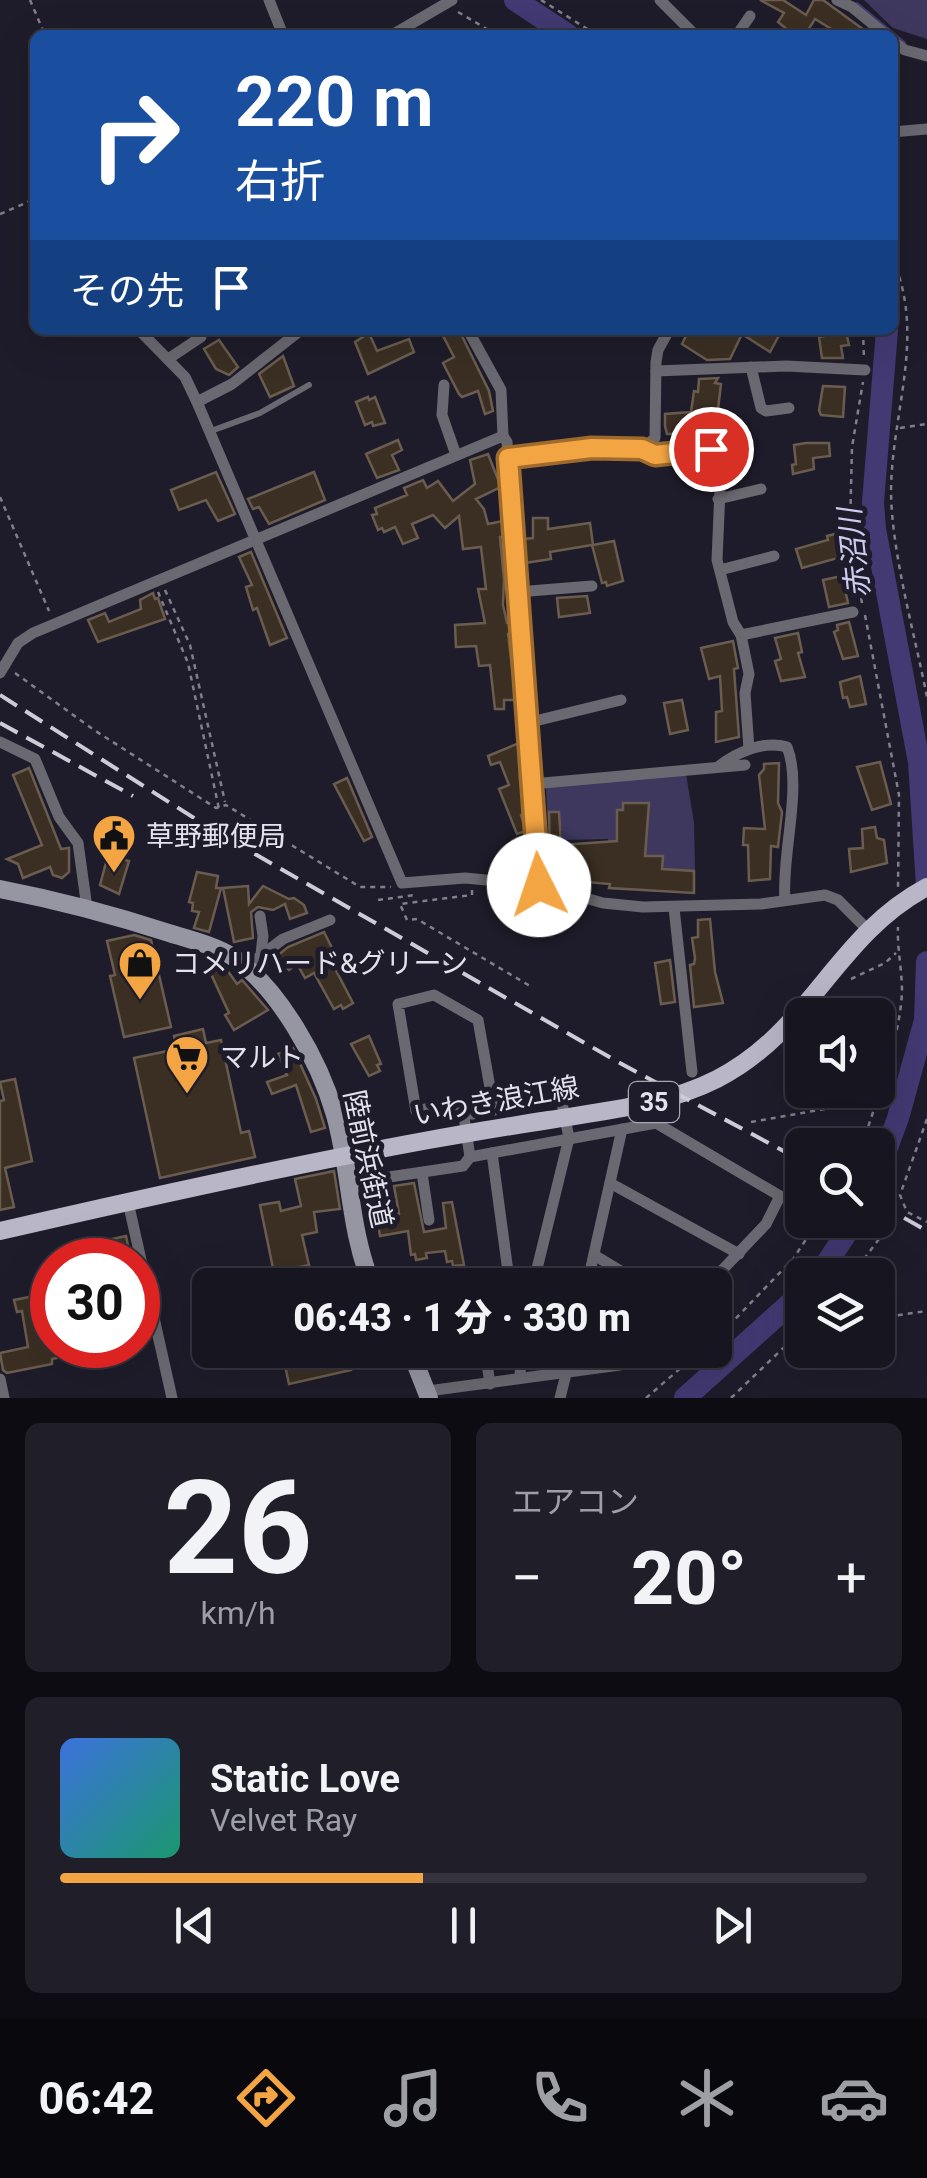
<!DOCTYPE html>
<html lang="ja">
<meta charset="utf-8">
<style>
:root{--surface:#161520;--page:#1f1e29;--text:#f1f3f6;--muted:#9e9fa5;--line:#35343e;--accent:#f3a443}
body{margin:0;font-family:Roboto,"Noto Sans JP",sans-serif;background:var(--page);color:var(--text);height:100vh;display:flex;flex-direction:column;font-size:38px;white-space:nowrap}
*{box-sizing:border-box;margin:0}
p{font-size:32px;color:var(--muted)}
.icon{flex:none;width:55px;height:55px;fill:none;stroke:currentColor;stroke-width:2;stroke-linecap:round;stroke-linejoin:round}
.map{position:relative;height:1398px;overflow:hidden}
.drawer{display:flex;flex-direction:column;gap:25px;padding:25px;background:#0c0c12;flex:1}
.drawer>*{flex:none}
.hud{position:absolute;left:30px;top:30px;width:868px;height:305px;border-radius:15px;box-shadow:0 10px 40px #0002,0 0 0 2px var(--line);background:#1a4fa0;color:#fff;overflow:hidden}
.tools{position:absolute;left:785px;top:998px;display:grid;gap:20px}
.tools a{display:grid;place-items:center;width:110px;height:110px;border-radius:15px;background:var(--surface);box-shadow:0 10px 40px #0002,0 0 0 2px var(--line);font-size:50px}
.speed{position:absolute;left:30px;top:1238px;display:flex;gap:20px;font-size:50px;font-weight:700;text-align:center}
.speed>*{display:grid;place-content:center;width:130px;height:130px;border-radius:50%;background:var(--surface);box-shadow:0 10px 40px #0002,0 0 0 2px var(--line);line-height:1}
.speed .limit{border:15px solid #d22;background:#fff;color:#111}
.pin{position:absolute;display:grid;place-items:center;width:85px;height:85px;color:#fff;margin:-42px;border:5px solid #fff;border-radius:50%;box-shadow:0 2px 10px #0007}
.me{position:absolute;width:110px;margin:-55px;rotate:356deg;stroke-linejoin:round;filter:drop-shadow(0 0 8px #0008)}
.turn{display:flex;align-items:center;gap:35px;height:210px;padding:0 40px;font-size:45px}
.turn .icon{width:130px;height:130px;stroke-width:2.5}
.turn b{display:block;font-size:70px;line-height:85px}
.then{display:flex;align-items:center;height:95px;padding:0 40px;background:#0003;gap:20px;font-size:38px}
.big{font-size:75px;font-weight:800;line-height:1.1}
.drawer .widget{flex:1;display:flex;flex-direction:column;justify-content:center;gap:15px;min-width:0;padding:0 35px;border-radius:15px;background:var(--page)}
.drawer .dial{align-items:center;gap:0}
.dial b{font-size:130px;line-height:1}
.song{display:flex;align-items:center;gap:30px}
.cover{width:120px;height:120px;border-radius:15px;background:linear-gradient(135deg,hsl(220 70% 55%),hsl(160 70% 35%))}
.played{height:10px;border-radius:5px;background:linear-gradient(90deg,var(--accent) 45%,var(--line) 45%)}
.keys{display:flex;justify-content:space-around;direction:ltr}
.heat{display:flex;justify-content:space-between;align-items:center;font-size:55px;direction:ltr}
.drawer .tiles{flex:1;display:grid;gap:25px;grid-template-columns:1fr 1fr}
.widget:last-child{grid-column:span 2}
.trip{position:absolute;left:192px;top:1268px;width:540px;height:100px;border-radius:15px;background:var(--surface);box-shadow:0 10px 40px #0002,0 0 0 2px var(--line);font-weight:800;line-height:100px;text-align:center}
.dock{display:flex;height:160px;justify-content:space-around;align-items:center;background:#09080d;color:var(--muted)}
.dock .icon{width:70px;height:70px}
.dock .active{color:var(--accent)}
.dock b{font-size:45px;color:var(--text)}
.map>svg:first-child{display:block}
.green{fill:#3e385f}
.lines{fill:none;stroke-linecap:round;stroke-linejoin:round}
.stream{stroke:#433973;stroke-width:4}
.river{stroke:#433973;stroke-width:22}
.building{fill:#3b2f23;stroke:#6a5d4f;stroke-width:2.5}
.path{stroke:#807f8b;stroke-width:2.5;stroke-dasharray:5 5;stroke-linecap:butt}
.lane{stroke:#6a6971;stroke-width:6}
.street{stroke:#6a6971;stroke-width:11}
.secondary{stroke:#9695a2;stroke-width:18}
.primary{stroke:#b8b6c7;stroke-width:18}
.rail{stroke:#cccbd6;stroke-width:4;stroke-dasharray:20 10;stroke-linecap:butt}
.route-casing{stroke:#9e6b2c;stroke-width:25}
.route{stroke:#f3a443;stroke-width:18}
.labels{text-anchor:middle;dominant-baseline:central;stroke-width:10;stroke-linejoin:round;paint-order:stroke}
.shield{fill:#1e1c2a;stroke:#a8a7b2;stroke-width:2.5}
.shield-label{font-size:25px;font-weight:bold;fill:#e3e2ec}
.poi-label{font-size:28px;fill:#e3e2ec;stroke:#1e1c2a;text-anchor:start}
.street-label{font-size:28px;fill:#e3e2ec;stroke:#1e1c2a}
.water-label{font-size:30px;font-style:italic;fill:#cfccf1;stroke:#1e1c2a}
</style>
<div class="map">
<svg width="927" height="1398" viewBox="0 0 927 1398">
<rect width="100%" height="100%" fill="#1e1c2a"/>
<g class="green">
<path d="M864,0h63v39l-34,-11z"/>
<path d="M686,774l8,49 1,47h-33l-1,-15 -17,2 -36,-4v-14l-46,1v-9l-14,-1 -2,-45z"/>
</g>
<g class="lines">
<path class="stream" d="M857,4l47,39"/>
<g class="river">
<path d="M515,0l53,35"/>
<path d="M887,330l-14,172 2,27 44,233 8,124"/>
<path d="M878,1172l20,-54 27,-98 2,-58"/>
<path d="M819,1275l36,-55"/>
<path d="M685,1398l117,-105"/>
</g>
</g>
<g class="building">
<path d="M760,0h23l23,15 8,-15h9l48,35h-30l-26,-16 -10,16h-11l-16,-13 6,-9z"/>
<path d="M440,330h19l30,61 4,20 -8,3 -7,-23 -16,6 -3,-3 -16,-31 11,-6z"/>
<path d="M689,330h93l-12,22 -28,-18 -12,25 -23,1 -25,-16z"/>
<path d="M846,332l3,13 -8,1 2,12h-21l-3,-21z"/>
<path d="M369,333l8,18 32,-12 5,13 -46,22 -13,-32z"/>
<path d="M219,340l19,27 -9,8 -13,-6 -12,-20z"/>
<path d="M283,356l11,30 -24,11 -11,-23z"/>
<path d="M718,378l-3,5 6,1 -5,42 2,12 -44,6 -1,-10h-6l-2,-8v-12l26,-2 3,-21 4,1 1,-13z"/>
<path d="M823,386l22,1 -2,30 -22,-2 -2,-5z"/>
<path d="M368,397l1,3 6,-3 10,26 -12,3 -1,-4 -7,3 -9,-23z"/>
<path d="M398,440l4,10 -10,5 7,15 -22,8 -11,-24z"/>
<path d="M806,443h23l1,13 -17,2 1,11 -21,5 -1,-9 4,-1 -2,-19z"/>
<path d="M488,454l13,33 -25,12 8,10 4,15 15,-3 1,9v6l-4,1 4,43 -1,25 4,18h4v11h-3l8,66h-12v9h-9l-5,-44 -11,1 -3,-20 -20,1 -1,-22 30,-2 -7,-34h8l-5,-42 -18,2 -4,-33 -14,12 -12,-13 -21,9 6,14 -15,6 -8,-17 -11,5 -2,-4 -4,2 -6,-15 5,-1 -2,-6 32,-13 -3,-7 19,-8 4,8 11,-7 15,20 22,-17 -5,-24z"/>
<path d="M216,472l19,42 -17,7 -12,-21 -27,10 -8,-20z"/>
<path d="M314,472l11,28 -56,24 -10,-17 -6,2 -5,-10z"/>
<path d="M533,518h15v11l42,-6 3,22 21,-4 9,40 -16,5 -1,-4 -4,1 -10,-38 -42,7 1,7 -26,4 -2,-24 10,-1z"/>
<path d="M839,533l5,19 -7,3 1,3 -36,10 -6,-19 32,-9 -1,-4z"/>
<path d="M251,552l36,86 -17,7 -13,-37 -4,2 -7,-23 6,-2 -13,-28z"/>
<path d="M842,576l6,27 -19,4 -6,-27z"/>
<path d="M153,593l2,6 3,-1 7,21 -67,23 -10,-22 17,-7 4,9 32,-13 -1,-9z"/>
<path d="M587,596l3,17 -31,4 -2,-19z"/>
<path d="M849,622l9,34 -15,3 -9,-27 4,-2 -1,-5z"/>
<path d="M798,633l4,19 -4,1 7,24 -24,4 -6,-20 6,-2 -6,-21z"/>
<path d="M733,641l5,27 -4,1 5,68 -23,5v-30l6,-1 -2,-35 -11,3 -8,-31z"/>
<path d="M860,676l6,28 -16,3 -3,-10 -4,1 -3,-16z"/>
<path d="M682,700l6,30 -18,4 -6,-31z"/>
<path d="M519,743l1,37 4,33 -3,2 5,16 -9,3 -18,-45 10,-4 -9,-23 -9,3 -3,-9z"/>
<path d="M880,762l11,42 -19,6 -15,-43z"/>
<path d="M779,763l-1,40 4,9 -4,35 -7,-1 -1,33 -21,2 -1,-36h-5l1,-17 21,1 -6,-54 5,-6v-5z"/>
<path d="M29,768l32,81 8,-1v24l-7,6 -9,-3 -3,-8 -27,11 -5,-14 -11,-5 35,-14 -29,-70z"/>
<path d="M347,778l25,59 -8,4 -30,-57z"/>
<path d="M623,803h26l-4,53h18l-1,13 32,2v22l-85,-5 1,-4 -23,-2 -2,-6 -19,-6 2,-5 -10,-4 1,-4 -9,-2 -1,-43h10l2,33 56,-4v-31h6z"/>
<path d="M875,827l2,11 7,2 3,23 -36,9 -2,-23 14,-1 -1,-19z"/>
<path d="M108,855l21,6 -10,33 -19,-9z"/>
<path d="M197,872l21,4 -2,12h5l-12,44 -15,-4 5,-16 -7,-1 1,-8 -4,-1z"/>
<path d="M248,886l1,18 14,-18 26,13 5,-1 10,7 3,8 -17,6 -5,-15 -12,6 -15,-3 -7,5 2,26 -19,4 -11,-54z"/>
<path d="M710,919l5,53 8,31 -29,4 -4,-42 4,-1 1,-6 -3,-20 6,-1v-17z"/>
<path d="M324,932l10,20 -6,3 25,48 -10,6 -2,-4 -7,4 -20,-36 -9,5 -8,-14 -8,6 -12,-10v-4l11,-9z"/>
<path d="M134,935l17,5 20,87 -47,10 -14,-61 5,-1 -8,-34z"/>
<path d="M670,960l5,42 -14,2 -6,-41z"/>
<path d="M225,967l12,17 5,-4 26,30 -34,20 -9,-15 4,-2 -18,-39z"/>
<path d="M203,1029l3,14 15,-3 20,93 8,-2 6,26 -95,21 -26,-120 43,-9 -3,-13z"/>
<path d="M369,1036l12,28 -4,1 3,6 -11,5 -18,-32z"/>
<path d="M293,1048l23,51 9,29 -14,4 -15,-47 -24,9 -5,-12 20,-7 -9,-21z"/>
<path d="M15,1079l17,82 -27,7 9,39 -14,3v-109l4,-1 -4,-18z"/>
<path d="M334,1171l6,38 -26,3 3,20 -15,3 7,30 -35,8 -14,-68 19,-3 2,9 20,-5 -6,-27z"/>
<path d="M414,1183l10,49 22,-4 -3,-25 9,-1 12,63 -11,1 -1,-5 -5,1 -2,-11 -19,2 1,5 -11,2 -1,-6 -4,1 -3,-24 -28,5 -3,-18 22,-4 -5,-28z"/>
<path d="M126,1236l5,24h-25l-3,-19z"/>
<path d="M52,1283v62h45v5l-45,9v5l-45,9 -4,-3 -3,-17 28,-6 -6,-36 -5,1 -3,-12 30,-6 -2,-9z"/>
<path d="M335,1350h12l4,20 -62,14 -5,-23z"/>
</g>
<g class="lines">
<g class="path">
<path d="M30,0l15,35"/>
<path d="M541,0l56,35"/>
<path d="M458,12l39,23"/>
<path d="M0,214l35,-15"/>
<path d="M892,258c35,77 -1,155 -1,235 1,61 24,143 36,204"/>
<path d="M863,330l1,30"/>
<path d="M900,428l27,-4"/>
<path d="M0,497l49,114"/>
<path d="M165,590l25,55 35,157"/>
<path d="M158,592l30,71 31,146"/>
<path d="M862,603l-12,-75 2,-81 11,-65"/>
<path d="M865,615l34,180 -1,94"/>
<path d="M15,673l79,57 122,78 10,-3 134,82h31"/>
<path d="M472,890v5l-72,9 7,16 10,-1 113,67"/>
<path d="M378,900l37,-5"/>
<path d="M851,979l34,-16 11,-10"/>
<path d="M927,1119l-27,76 7,17 20,10"/>
<path d="M751,1122l125,-22"/>
<path d="M862,1145c14,-42 39,-111 40,-154 0,-22 -5,-42 -4,-64"/>
<path d="M852,1275l33,-44"/>
<path d="M878,1318l49,-7"/>
<path d="M715,1340l78,-81 26,-39"/>
<path d="M646,1398l44,-38"/>
<path d="M731,1398l71,-68"/>
</g>
<path class="lane" d="M211,431l49,-18 49,-28"/>
<g class="street">
<path d="M269,0l14,35"/>
<path d="M660,0l35,35"/>
<path d="M837,0l15,7 34,28"/>
<path d="M392,35l60,-35"/>
<path d="M737,35l13,-19"/>
<path d="M892,41l13,9 22,6"/>
<path d="M892,132l35,-3"/>
<path d="M139,330l46,47 12,25 205,481 63,-5 74,7 64,18 40,4 118,-3 64,-9 13,5 29,29"/>
<path d="M468,330l33,60 2,46"/>
<path d="M168,359l33,-22"/>
<path d="M751,367l10,41 5,3 23,-3"/>
<path d="M656,371l130,-5 79,4"/>
<path d="M444,385l-2,30 14,40"/>
<path d="M197,402l35,-18 69,-54"/>
<path d="M642,449l13,6 56,-6 10,18 -4,93 16,62 8,13 8,39 -4,19 4,56"/>
<path d="M508,458l84,-10 50,1 13,-11 1,-76 2,-12 11,-20"/>
<path d="M718,499l43,-10"/>
<path d="M720,570l54,-14"/>
<path d="M517,592l75,-6"/>
<path d="M741,635l112,-23"/>
<path d="M0,673l18,-30 15,-10 470,-197 4,6 32,443"/>
<path d="M527,723l94,-23"/>
<path d="M0,742l35,17 24,58 19,26 9,65"/>
<path d="M719,766c18,-14 46,-26 68,-19 16,39 -6,110 -2,153"/>
<path d="M532,784l213,-19"/>
<path d="M674,908l18,164"/>
<path d="M260,916l3,20 -2,18"/>
<path d="M246,967l37,-28 47,-19"/>
<path d="M494,1110l-16,-90 -44,-25 -36,9 18,107 30,-7 26,10 89,-16 8,40 -36,147"/>
<path d="M470,1157l186,-34 124,73 -14,28 -58,61"/>
<path d="M422,1173l7,47"/>
<path d="M349,1183l114,-17 7,-9 -7,-47"/>
<path d="M610,1183l129,71"/>
<path d="M128,1202l44,196"/>
<path d="M594,1255l50,30"/>
<path d="M473,1285l36,-6 -17,-126"/>
<path d="M587,1285l35,-156"/>
<path d="M485,1350l5,34"/>
<path d="M694,1350l4,4"/>
<path d="M520,1378l1,-28"/>
<path d="M0,1379l4,19"/>
<path d="M428,1391l192,-26 18,-15"/>
<path d="M560,1398l12,-48"/>
</g>
<g class="secondary">
<path d="M0,889c57,11 114,26 169,44 22,7 45,12 64,24 46,31 87,105 102,158 16,56 14,115 37,170"/>
<path d="M410,1350l19,48"/>
</g>
<path class="primary" d="M0,1231c143,-33 286,-65 429,-91 40,-7 80,-14 120,-20 56,-9 117,-15 168,-41 94,-48 118,-143 210,-192"/>
<g class="rail">
<path d="M0,695l213,135 405,232 184,99"/>
<path d="M0,723l133,73"/>
<path d="M878,1203l49,28"/>
</g>
</g>
<g class="lines">
<defs>
<path id="route" d="M539,885l-31,-427 84,-10 50,1 13,6 56,-6"/>
</defs>
<use href="#route" class="route-casing"/>
<use href="#route" class="route"/>
</g>
<defs>
<symbol id="civic-pin" viewBox="-11 -11 22 30"><path d="M0 17L-7.5 6A9.5 9.5 0 1 1 7.5 6Z" fill="#f3a443" stroke="#1e1c2a"/><path d="M-.6-6.5H3V-4.5H.6V-3L4-1V1h2V6H-6V1h2V-1L-.6-3ZM-1.2 2.5V6h2.4V2.5Z" fill="#111"/></symbol>
<symbol id="shop-pin" viewBox="-11 -11 22 30"><path d="M0 17L-7.5 6A9.5 9.5 0 1 1 7.5 6Z" fill="#f3a443" stroke="#1e1c2a"/><path d="M-5-2.5h2.3a2.7 3.5 0 0 1 5.4 0H5L5.5 6h-11ZM-1.5-2.5h3a1.5 2.3 0 0 0-3 0Z" fill="#111"/></symbol>
<symbol id="supermarket-pin" viewBox="-11 -11 22 30"><path d="M0 17L-7.5 6A9.5 9.5 0 1 1 7.5 6Z" fill="#f3a443" stroke="#1e1c2a"/><path d="M-6-5.5h2.5l.6 2H6L4.5 2H-2.5L-4.4-4H-6ZM-1.5 3.2a1.3 1.3 0 1 0 .1 0ZM3 3.2a1.3 1.3 0 1 0 .1 0Z" fill="#111"/></symbol>
</defs>
<g fill-rule="evenodd">
<use href="#civic-pin" x="89" y="811" width="50" height="68"/>
<use href="#shop-pin" x="115" y="938" width="50" height="68"/>
<use href="#supermarket-pin" x="162" y="1032" width="50" height="68"/>
</g>
<g class="labels">
<rect class="shield" x="629" y="1082" width="50" height="40" rx="8"/>
<g class="shield-label">
<text x="654" y="1102">35</text>
</g>
<g class="poi-label">
<text x="146" y="836">草野郵便局</text>
<text x="172" y="963">コメリハード&amp;グリーン</text>
<text x="220" y="1057">マルト</text>
</g>
<g class="street-label">
<text transform="translate(496 1101) rotate(-10)">いわき浪江線</text>
<text transform="translate(368 1159) rotate(78)">陸前浜街道</text>
</g>
<g class="water-label">
<text transform="translate(854 553) rotate(-96)">赤沼川</text>
</g>
</g>
</svg>
<div class="tools">
<a><svg class="icon" aria-label="sound" viewBox="0 0 24 24"><path d="M4 9h4l5-4v14l-5-4H4zM17 9q2 3 0 6"/></svg></a>
<a><svg class="icon" aria-label="search" viewBox="0 0 24 24"><circle cx="10" cy="10" r="6"/><path d="M15 15l6 6"/></svg></a>
<a><svg class="icon" aria-label="layers" viewBox="0 0 24 24"><path d="M12 4l9 5-9 5-9-5zM3 14l9 5 9-5"/></svg></a>
</div>
<div class="speed"><div class="limit">30</div></div>
<div class="pin" style="left:711px;top:449px;background:#d93025"><svg class="icon" aria-label="arrive" viewBox="0 0 24 24"><path d="M6 21V4h12l-3 4 3 4H6"/></svg></div>
<svg class="me" style="left:539px;top:885px" viewBox="-20 -20 40 40"><circle r="19" fill="#fff"/><path d="M0-13L10 11 0 6-10 11z" fill="#f3a443"/></svg>
<div class="trip">06:43 · 1 分 · 330 m</div>
<div class="hud">
<div class="turn"><svg class="icon" aria-label="right" viewBox="0 0 24 24"><path d="M7 20v-9h11M14 6l5 5-5 5"/></svg><div><b>220 m</b>右折</div></div>
<div class="then">その先<svg class="icon" aria-label="arrive" viewBox="0 0 24 24"><path d="M6 21V4h12l-3 4 3 4H6"/></svg></div>
</div>
</div>
<section class="drawer">
<div class="tiles">
<div class="widget dial"><b>26</b><p>km/h</p></div>
<div class="widget"><p>エアコン</p>
<div class="heat"><a>−</a><b class="big">20°</b><a>+</a></div>
</div>
<div class="widget">
<div class="song"><i class="cover"></i><div><b>Static Love</b><p>Velvet Ray</p></div></div>
<div class="played"></div>
<div class="keys"><svg class="icon" aria-label="previous" viewBox="0 0 24 24"><path d="M18 5L8 12l10 7zM5 5v14"/></svg><svg class="icon" aria-label="pause" viewBox="0 0 24 24"><path d="M8 5v14M16 5v14"/></svg><svg class="icon" aria-label="next" viewBox="0 0 24 24"><path d="M6 5l10 7-10 7zM19 5v14"/></svg></div>
</div>
</div>
</section>
<nav class="dock">
<b>06:42</b>
<svg class="icon active" aria-label="directions" viewBox="0 0 24 24"><path d="M12 3l9 9-9 9-9-9zM9 14v-3h6M13 9l2 2-2 2"/></svg>
<svg class="icon" aria-label="music" viewBox="0 0 24 24"><path d="M9 18V5l10-2v13"/><circle cx="6" cy="18" r="3"/><circle cx="16" cy="16" r="3"/></svg>
<svg class="icon" aria-label="phone" viewBox="0 0 24 24"><path d="M5 4h4l2 5-3 2q2 4 5 5l2-3 5 2v4C11 20 4 13 5 4z"/></svg>
<svg class="icon" aria-label="climate" viewBox="0 0 24 24"><path d="M12 3v18M4 7l16 10M4 17L20 7"/></svg>
<svg class="icon" aria-label="car" viewBox="0 0 24 24"><path d="M5 17H2v-5l4-1 3-4h7l3 4 3 1v5h-3M9 17h6M6 11h13"/><circle cx="7" cy="17" r="2"/><circle cx="17" cy="17" r="2"/></svg>
</nav>
